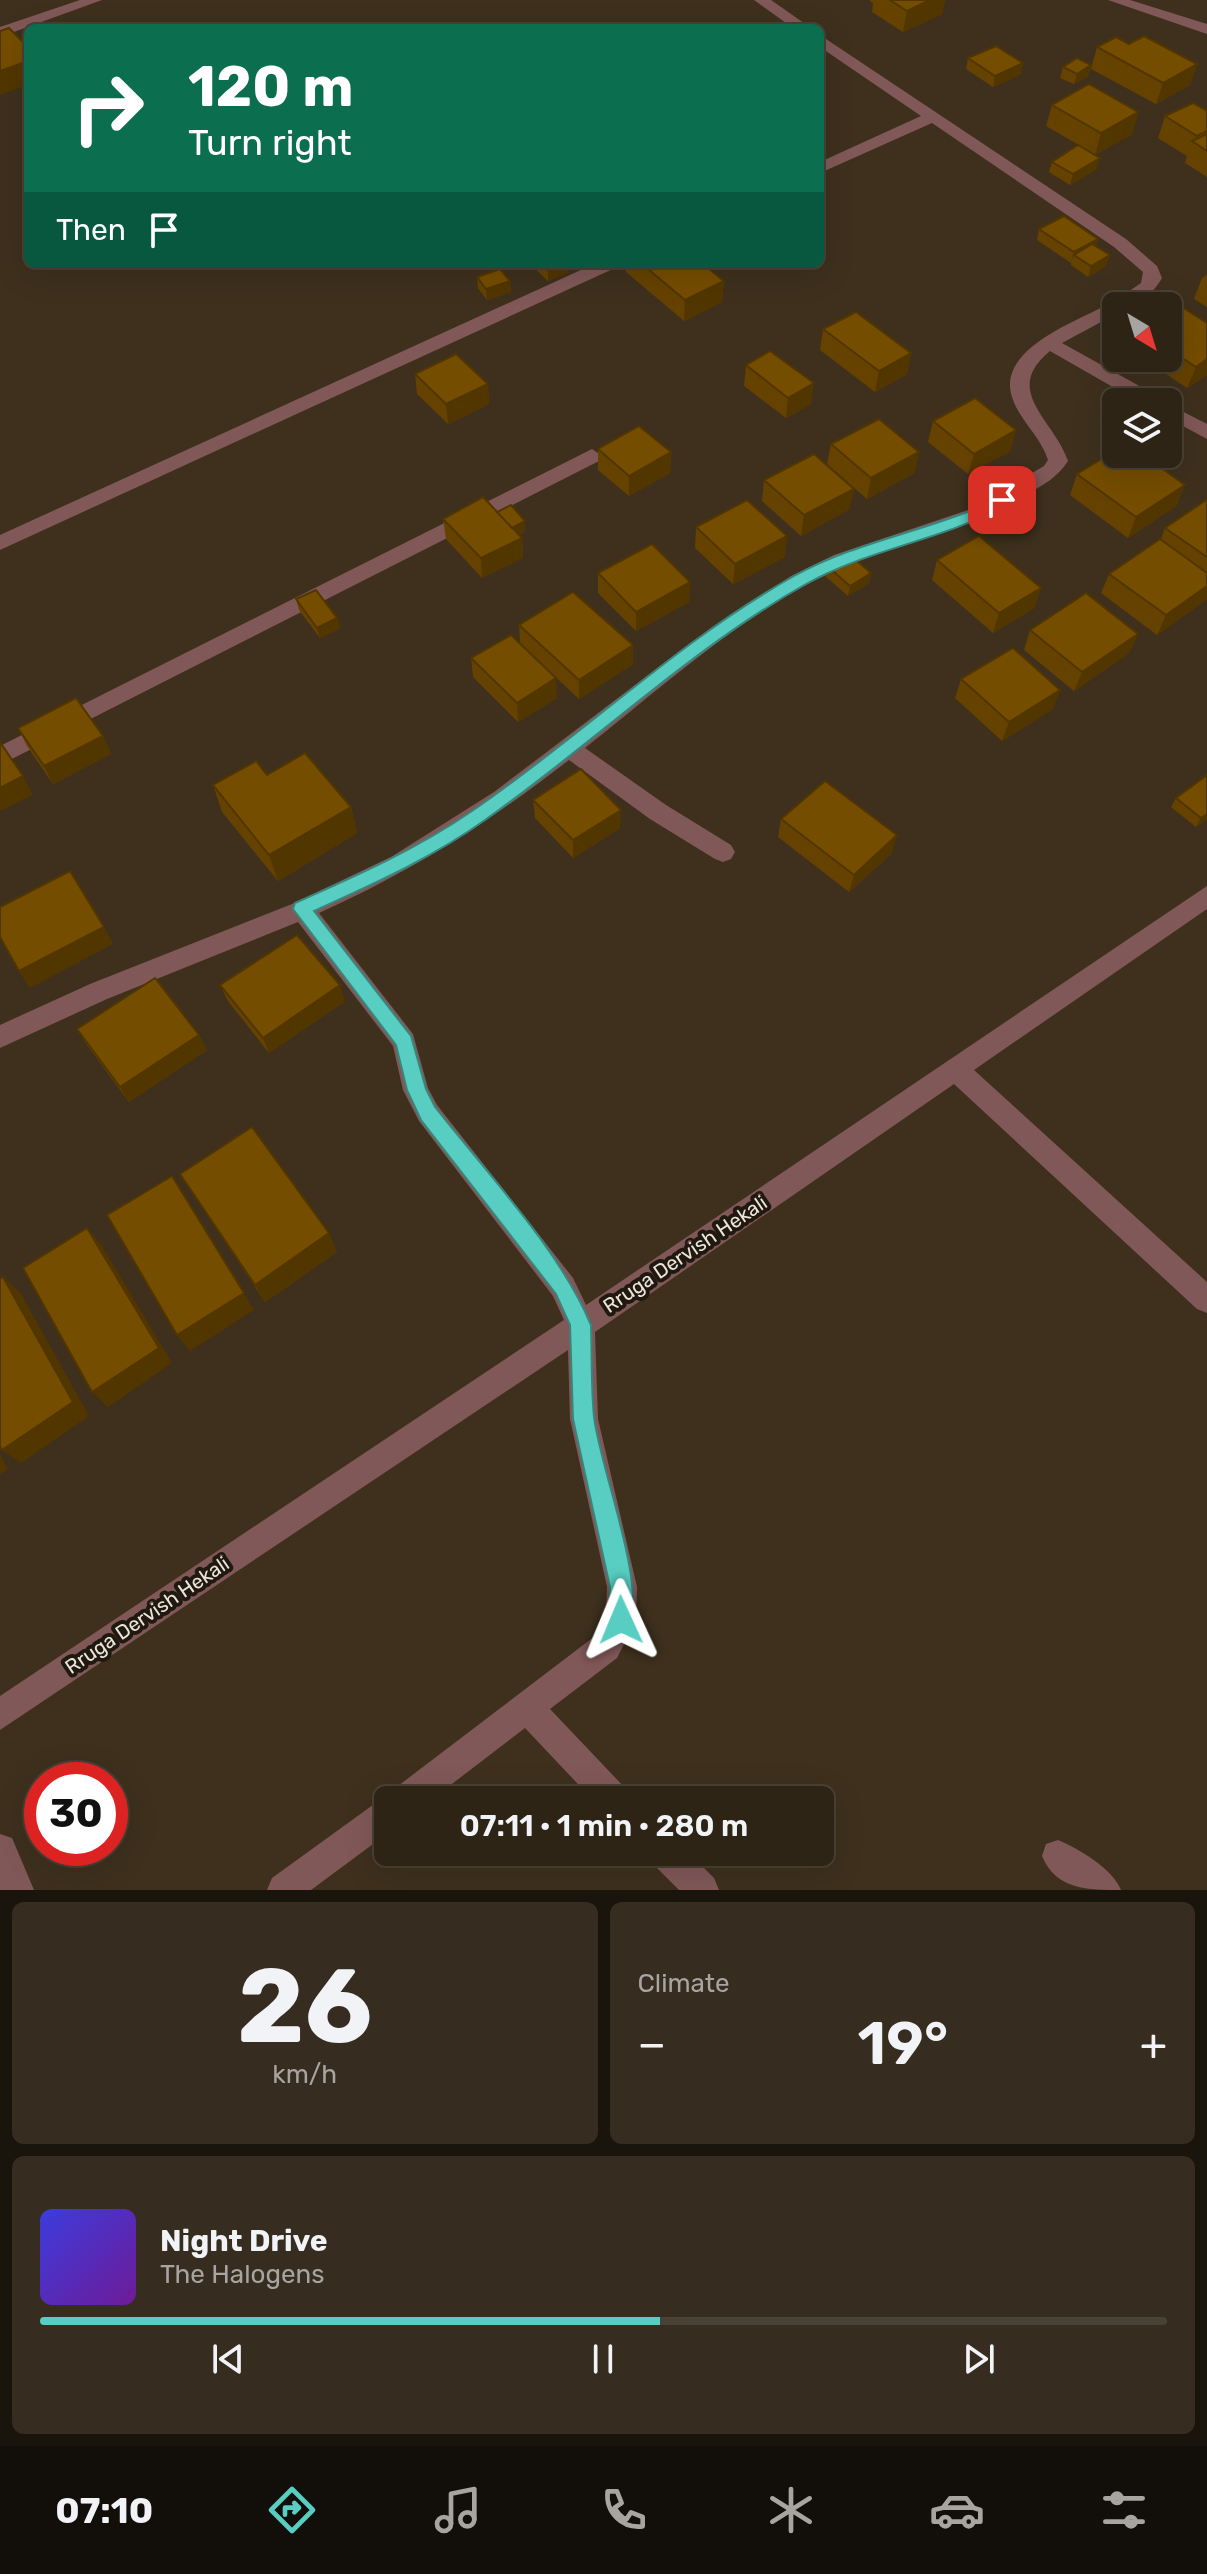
<!DOCTYPE html>
<meta charset="utf-8">
<style>
:root{--surface:#2e2416;--page:#362c1f;--text:#f1f3f6;--muted:#a7a4a1;--line:#494135;--accent:#57cec1}
body{margin:0;font-family:Rubik,sans-serif;background:var(--page);color:var(--text);height:100vh;display:flex;flex-direction:column;font-size:30px;white-space:nowrap}
*{box-sizing:border-box;margin:0}
p{font-size:26px;color:var(--muted)}
.icon{flex:none;width:44px;height:44px;fill:none;stroke:currentColor;stroke-width:2;stroke-linecap:round;stroke-linejoin:round}
.map{position:relative;height:1890px;overflow:hidden}
.sheet{display:flex;flex-direction:column;gap:12px;padding:12px;background:#19140c;flex:1}
.sheet>*{flex:none}
.banner{position:absolute;left:24px;top:24px;width:800px;height:244px;border-radius:12px;box-shadow:0 8px 32px #0002,0 0 0 2px var(--line);background:#0b6e4f;color:#fff;overflow:hidden}
.needle{width:52px;rotate:142deg}
.tools{position:absolute;left:1102px;top:292px;display:grid;gap:16px}
.tools a{display:grid;place-items:center;width:80px;height:80px;border-radius:12px;background:var(--surface);box-shadow:0 8px 32px #0002,0 0 0 2px var(--line);font-size:40px}
.speed{position:absolute;left:24px;top:1762px;display:flex;gap:16px;font-size:40px;font-weight:700;text-align:center}
.speed>*{display:grid;place-content:center;width:104px;height:104px;border-radius:50%;background:var(--surface);box-shadow:0 8px 32px #0002,0 0 0 2px var(--line);line-height:1}
.speed .limit{border:12px solid #d22;background:#fff;color:#111}
.pin{position:absolute;display:grid;place-items:center;width:68px;height:68px;color:#fff;margin:-34px;border-radius:16px;box-shadow:0 4px 12px #0006}
.me{position:absolute;width:88px;margin:-44px;rotate:359deg;stroke-linejoin:round;filter:drop-shadow(0 0 6px #0008)}
.turn{display:flex;align-items:center;gap:28px;height:168px;padding:0 32px;font-size:36px}
.turn .icon{width:104px;height:104px;stroke-width:2.5}
.turn b{display:block;font-size:56px;line-height:68px}
.then{display:flex;align-items:center;height:76px;padding:0 32px;background:#0003;gap:16px;font-size:30px}
.big{font-size:60px;font-weight:600;line-height:1.1}
.sheet .card{flex:1;display:flex;flex-direction:column;justify-content:center;gap:12px;min-width:0;padding:0 28px;border-radius:12px;background:var(--page)}
.sheet .dial{align-items:center;gap:0}
.dial b{font-size:104px;line-height:1}
.song{display:flex;align-items:center;gap:24px}
.cover{width:96px;height:96px;border-radius:12px;background:linear-gradient(135deg,hsl(240 70% 55%),hsl(280 70% 35%))}
.played{height:8px;border-radius:4px;background:linear-gradient(90deg,var(--accent) 55%,var(--line) 55%)}
.keys{display:flex;justify-content:space-around;direction:ltr}
.heat{display:flex;justify-content:space-between;align-items:center;font-size:44px;direction:ltr}
.sheet .tiles{flex:1;display:grid;gap:12px;grid-template-columns:1fr 1fr}
.card:last-child{grid-column:span 2}
.trip{position:absolute;left:374px;top:1786px;width:460px;height:80px;border-radius:12px;background:var(--surface);box-shadow:0 8px 32px #0002,0 0 0 2px var(--line);font-weight:600;line-height:80px;text-align:center}
.dock{display:flex;height:128px;justify-content:space-around;align-items:center;background:#120e09;color:var(--muted)}
.dock .icon{width:56px;height:56px}
.dock .current{color:var(--accent)}
.dock b{font-size:36px;color:var(--text)}
.map>svg:first-child{display:block}
.lines{fill:none;stroke-linecap:round;stroke-linejoin:round}
.minor{fill:#815858;fill-rule:evenodd}
.wall{fill:#654200}
.shaded-wall{fill:#523600}
.building{fill:#754d00;stroke:#523600;stroke-width:2}
.route{fill:#57cec1;stroke:#39867d;stroke-width:2}
.labels{text-anchor:middle;dominant-baseline:central;stroke-width:8;stroke-linejoin:round;paint-order:stroke}
.street-label{font-size:20px;fill:#eee5d9;stroke:#201911}
</style>
<div class="map">
<svg width="1207" height="1890" viewBox="0 0 1207 1890">
<rect width="100%" height="100%" fill="#3e301d"/>
<g class="lines">
<g class="minor">
<path d="M80,0h22l-102,37v-10z"/>
<path d="M754,0h17l40,28h-18z"/>
<path d="M1108,0h22l77,24v10z"/>
<path d="M820,35l306,204 31,27 5,12c-10,18 -26,28 -46,28v8l-54,29 99,55 2,4h-24l-89,-51c-49,40 4,68 18,110 -11,17 -25,24 -42,34 -62,39 -133,48 -198,79 -87,41 -168,115 -243,174l81,57 65,40 4,7 -4,7 -8,3 -8,-3 -65,-40 -81,-59c-78,61 -160,113 -250,153l94,121 15,54 9,17 136,173 13,27 621,-419v23l-233,161 233,212v31l-10,-4 -243,-225 -359,248 3,87 39,168 -1,33 -19,38 -67,51 76,80 5,11h-38l-68,-72 -94,72h-43v33l-77,57h-44l5,-12 105,-76 13,-4 4,-9 201,-153 11,-19 1,-30 -37,-168 -2,-69 -568,380v-34l564,-376 -11,-24 -134,-175 -16,-31 -10,-44 -95,-124 -191,77 -107,49v-23l90,-41 202,-80 99,-47 103,-65 195,-148 102,-68 43,-21 137,-46 73,-43 4,-6c-7,-23 -29,-40 -36,-63 -16,-49 67,-76 98,-94 10,-6 21,-13 31,-20l2,-11 -29,-25 -182,-124 -112,50v-11l101,-46 -101,-69z"/>
<path d="M594,264h24l-3,4 -615,282v-15z"/>
<path d="M1168,404l39,20v15l-39,-21z"/>
<path d="M592,449l10,7 -3,5 -599,304v-19z"/>
<path d="M0,1834l12,4 22,52h-34z"/>
<path d="M1058,1840c21,9 54,28 63,50 -33,0 -65,0 -79,-34l4,-12z"/>
<path d="M649,1852h39l26,26 5,12h-40l-26,-26z"/>
</g>
</g>
<g class="wall">
<path d="M870,0h75l-3,14 -39,18 -31,-20 1,-9 -3,-2z"/>
<path d="M1129,44l68,20 -7,21 -34,19 -65,-35 6,-22z"/>
<path d="M968,58l55,5 -2,11 -28,13 -27,-18z"/>
<path d="M1091,65l-3,11 -14,8 -14,-6 3,-11z"/>
<path d="M1052,105l86,7 -6,22 -37,21 2,14 -27,16 -21,-13 3,-10 39,-10 -45,-26z"/>
<path d="M1207,111v66l-22,-14 2,-7 -29,-18 7,-22z"/>
<path d="M1039,229l59,10 -2,8 10,19 -18,11 -17,-12v-2l-34,-23z"/>
<path d="M530,264h39v8l-21,9z"/>
<path d="M626,264h77l21,17 -2,21 -38,19 -58,-49z"/>
<path d="M1207,275v32l-13,-8 8,-21z"/>
<path d="M477,277l33,4 1,11 -24,8 -9,-12z"/>
<path d="M1168,306l39,69 -20,13 -45,-30h26z"/>
<path d="M823,329l88,24 -4,21 -32,18 -55,-42z"/>
<path d="M746,365l65,39 -25,14 -42,-32z"/>
<path d="M415,374l73,10 1,20 -41,20 -31,-30z"/>
<path d="M933,421l83,9 -6,21 -42,23 -40,-32z"/>
<path d="M831,444l88,8 -5,21 -47,26 -40,-35z"/>
<path d="M598,449l73,3 -1,21 -41,23 -31,-26z"/>
<path d="M1077,474l100,31 -49,33 -58,-43z"/>
<path d="M764,480l86,29 -49,27 -39,-35z"/>
<path d="M1207,500v99l-50,36 -56,-42 8,-19 52,-35 4,-11z"/>
<path d="M497,512l28,9v10l-6,4 3,3 1,20 -41,20 -36,-39 -3,-20z"/>
<path d="M696,527l89,30 -52,27 -38,-36z"/>
<path d="M937,560l104,28 -7,20 -41,25 -61,-53z"/>
<path d="M827,566l44,7 -2,10 -21,13 -23,-20z"/>
<path d="M598,573l92,9 -1,20 -53,29 -38,-38z"/>
<path d="M296,599l41,19 3,10 -20,10 -21,-28z"/>
<path d="M519,625l114,39 -54,35 -42,-39 20,38 -39,24 -45,-45 -2,-19 49,-14z"/>
<path d="M1030,630l108,4 -9,19 -55,38 -50,-41z"/>
<path d="M961,679l92,30 -51,32 -47,-43z"/>
<path d="M18,728l85,8 8,18 -58,30 -26,-38z"/>
<path d="M267,775l84,32 6,26 -79,48 -56,-69 -9,-27z"/>
<path d="M1176,798l31,21 -11,8 -25,-20z"/>
<path d="M533,800l87,28 -47,30 -38,-40z"/>
<path d="M781,819l111,34 -43,39 -71,-55z"/>
<path d="M220,985l125,16 -76,52 -41,-52z"/>
<path d="M77,1029l122,6 8,15 -78,52 -42,-57z"/>
<path d="M180,1174l157,78 -72,50z"/>
</g>
<g class="shaded-wall">
<path d="M930,0h15l-3,14 -39,18 4,-21z"/>
<path d="M28,61v24l-28,10v-24z"/>
<path d="M1023,63l-2,11 -28,13 2,-11z"/>
<path d="M1197,64l-7,21 -34,19 7,-21z"/>
<path d="M1091,65l-3,11 -14,8 3,-10z"/>
<path d="M1138,112l-6,22 -37,21 6,-22z"/>
<path d="M1100,158l-3,11 -27,16 3,-11z"/>
<path d="M1098,239l-3,11 -21,5 -3,8 3,-11z"/>
<path d="M1110,255l-4,11 -18,11 3,-11z"/>
<path d="M562,264h7v8l-21,9v-11z"/>
<path d="M510,281l1,11 -24,8 -1,-11z"/>
<path d="M724,281l-2,21 -38,19 1,-21z"/>
<path d="M911,353l-4,21 -32,18 4,-21z"/>
<path d="M1207,359v16l-20,13 9,-21z"/>
<path d="M814,383l-3,21 -25,14 2,-20z"/>
<path d="M488,384l1,20 -41,20 -2,-20z"/>
<path d="M1016,430l-6,21 -42,23 6,-20z"/>
<path d="M671,452l-1,21 -41,23v-20z"/>
<path d="M919,452l-5,21 -47,26 4,-21z"/>
<path d="M1185,485l-8,20 -49,33 8,-21z"/>
<path d="M854,489l-4,20 -49,27 3,-21z"/>
<path d="M525,521v10l-15,8 -1,-10z"/>
<path d="M787,536l-2,21 -52,27 2,-20z"/>
<path d="M522,538l1,20 -41,20 -1,-20z"/>
<path d="M871,573l-2,10 -21,13 2,-10z"/>
<path d="M690,582l-1,20 -53,29v-19z"/>
<path d="M1207,586v13l-50,36 9,-20z"/>
<path d="M1041,588l-7,20 -41,25 6,-20z"/>
<path d="M337,618l3,10 -20,10 -3,-10z"/>
<path d="M1138,634l-9,19 -55,38 8,-19z"/>
<path d="M633,645v19l-54,35v-19z"/>
<path d="M556,678l1,20 -39,24 -1,-19z"/>
<path d="M1060,690l-7,19 -51,32 7,-19z"/>
<path d="M103,736l8,18 -58,30 -9,-18z"/>
<path d="M23,776l10,19 -33,16v-23z"/>
<path d="M351,807l6,26 -79,48 -9,-26z"/>
<path d="M621,810l-1,18 -47,30v-18z"/>
<path d="M1207,814v5l-11,8 5,-9z"/>
<path d="M897,835l-5,18 -43,39 5,-17z"/>
<path d="M104,927l9,17 -83,44 -11,-17z"/>
<path d="M340,985l5,16 -76,52 -6,-15z"/>
<path d="M199,1035l8,15 -78,52 -9,-15z"/>
<path d="M185,1195l69,115 -64,41 -13,-16z"/>
<path d="M87,1228l15,18 70,117 -64,44 -16,-15z"/>
<path d="M329,1233l8,19 -72,50 -10,-17z"/>
<path d="M3,1277l18,17 68,122 -68,47 -19,-13z"/>
<path d="M0,1454l8,15 -8,5z"/>
</g>
<g class="building">
<path d="M890,0h40l-23,11z"/>
<path d="M9,28l19,19v14l-28,10v-40z"/>
<path d="M1144,36l53,28 -34,19 -66,-36 19,-10 13,7z"/>
<path d="M996,46l27,17 -28,13 -27,-18z"/>
<path d="M1077,58l14,7 -14,9 -14,-7z"/>
<path d="M1089,84l49,28 -37,21 -49,-28z"/>
<path d="M1193,103l14,8v20l-10,5 -32,-20z"/>
<path d="M1207,134v17l-15,-10z"/>
<path d="M1078,145l22,13 -27,16 -21,-12z"/>
<path d="M1064,216l34,23 -24,13 -35,-23z"/>
<path d="M1092,244l18,11 -19,11 -17,-11z"/>
<path d="M541,264h21l-14,6z"/>
<path d="M642,264h61l21,17 -39,19z"/>
<path d="M500,269l10,12 -24,8 -9,-12z"/>
<path d="M1174,302l33,21v36l-11,8 -28,-18v-43z"/>
<path d="M856,312l55,41 -32,18 -56,-42z"/>
<path d="M770,351l44,32 -26,15 -42,-33z"/>
<path d="M456,354l32,30 -42,20 -31,-30z"/>
<path d="M975,398l41,32 -42,24 -41,-33z"/>
<path d="M879,419l40,33 -48,26 -40,-34z"/>
<path d="M639,426l32,26 -42,24 -31,-27z"/>
<path d="M1116,450v4h26l43,31 -49,32 -59,-43z"/>
<path d="M814,454l40,35 -50,26 -40,-35z"/>
<path d="M483,497l39,41 -41,20 -38,-39z"/>
<path d="M747,500l40,36 -52,28 -39,-37z"/>
<path d="M1206,500h1v57l-42,-29z"/>
<path d="M511,505l14,16 -13,7 -15,-16z"/>
<path d="M979,536l62,52 -42,25 -62,-53z"/>
<path d="M1160,539l47,34v13l-41,29 -57,-41z"/>
<path d="M652,544l38,38 -54,30 -38,-39z"/>
<path d="M848,553l23,20 -21,13 -23,-20z"/>
<path d="M316,590l21,28 -20,10 -21,-29z"/>
<path d="M573,592l60,53 -54,35 -60,-55z"/>
<path d="M1086,593l52,41 -56,38 -52,-42z"/>
<path d="M511,635l45,43 -39,25 -46,-45z"/>
<path d="M1013,648l47,42 -51,32 -48,-43z"/>
<path d="M76,698l27,38 -59,30 -26,-38z"/>
<path d="M0,742l23,34 -23,12z"/>
<path d="M305,753l46,54 -82,48 -56,-70 43,-24 11,14z"/>
<path d="M581,769l40,41 -48,30 -40,-40z"/>
<path d="M1207,775v39l-6,4 -25,-20z"/>
<path d="M825,781l72,54 -43,40 -73,-56z"/>
<path d="M70,871l34,56 -85,44 -19,-34v-30z"/>
<path d="M297,935l43,50 -77,53 -43,-53z"/>
<path d="M155,978l44,57 -79,52 -43,-58z"/>
<path d="M252,1127l77,106 -74,52 -75,-111z"/>
<path d="M172,1176l72,117 -67,42 -70,-120z"/>
<path d="M87,1228l72,120 -67,44 -69,-124z"/>
<path d="M3,1277l70,125 -71,48 -2,-4v-167z"/>
</g>
<path class="route" d="M1002,495l8,5 -3,4c-62,36 -137,44 -201,80 -116,65 -213,160 -321,236 -53,38 -112,64 -171,91l97,125 15,53 9,18c51,65 125,143 156,218 1,30 0,62 3,92 6,52 53,167 35,211l-8,3 -8,-3 -4,-8 1,-33 -37,-168 -3,-94 -14,-31 -135,-174 -14,-30 -11,-45 -103,-136 2,-6c61,-27 122,-54 177,-92 110,-75 206,-170 322,-235 56,-31 117,-42 176,-65 11,-4 21,-13 32,-16z"/>
<g class="labels">
<g class="street-label">
<text transform="translate(685 1254) rotate(-34)">Rruga Dervish Hekali</text>
<text transform="translate(147 1615) rotate(-34)">Rruga Dervish Hekali</text>
</g>
</g>
</svg>
<div class="tools">
<a><svg class="needle" viewBox="-14 -14 28 28"><path d="M0-13l5 13h-10z" fill="#e53935"/><path d="M0 13l5-13h-10z" fill="#a7a4a1"/></svg></a>
<a><svg class="icon" aria-label="layers" viewBox="0 0 24 24"><path d="M12 4l9 5-9 5-9-5zM3 14l9 5 9-5"/></svg></a>
</div>
<div class="speed"><div class="limit">30</div></div>
<div class="pin" style="left:1002px;top:500px;background:#d93025"><svg class="icon" aria-label="arrive" viewBox="0 0 24 24"><path d="M6 21V4h12l-3 4 3 4H6"/></svg></div>
<svg class="me" style="left:621px;top:1620px" viewBox="-20 -20 40 40"><path d="M0-17L14 15 0 8-14 15z" fill="#57cec1" stroke="#fff" stroke-width="4"/></svg>
<div class="trip">07:11 · 1 min · 280 m</div>
<div class="banner">
<div class="turn"><svg class="icon" aria-label="right" viewBox="0 0 24 24"><path d="M7 20v-9h11M14 6l5 5-5 5"/></svg><div><b>120 m</b>Turn right</div></div>
<div class="then">Then<svg class="icon" aria-label="arrive" viewBox="0 0 24 24"><path d="M6 21V4h12l-3 4 3 4H6"/></svg></div>
</div>
</div>
<section class="sheet">
<div class="tiles">
<div class="card dial"><b>26</b><p>km/h</p></div>
<div class="card"><p>Climate</p>
<div class="heat"><a>−</a><b class="big">19°</b><a>+</a></div>
</div>
<div class="card">
<div class="song"><i class="cover"></i><div><b>Night Drive</b><p>The Halogens</p></div></div>
<div class="played"></div>
<div class="keys"><svg class="icon" aria-label="previous" viewBox="0 0 24 24"><path d="M18 5L8 12l10 7zM5 5v14"/></svg><svg class="icon" aria-label="pause" viewBox="0 0 24 24"><path d="M8 5v14M16 5v14"/></svg><svg class="icon" aria-label="next" viewBox="0 0 24 24"><path d="M6 5l10 7-10 7zM19 5v14"/></svg></div>
</div>
</div>
</section>
<nav class="dock">
<b>07:10</b>
<svg class="icon current" aria-label="directions" viewBox="0 0 24 24"><path d="M12 3l9 9-9 9-9-9zM9 14v-3h6M13 9l2 2-2 2"/></svg>
<svg class="icon" aria-label="music" viewBox="0 0 24 24"><path d="M9 18V5l10-2v13"/><circle cx="6" cy="18" r="3"/><circle cx="16" cy="16" r="3"/></svg>
<svg class="icon" aria-label="phone" viewBox="0 0 24 24"><path d="M5 4h4l2 5-3 2q2 4 5 5l2-3 5 2v4C11 20 4 13 5 4z"/></svg>
<svg class="icon" aria-label="climate" viewBox="0 0 24 24"><path d="M12 3v18M4 7l16 10M4 17L20 7"/></svg>
<svg class="icon" aria-label="car" viewBox="0 0 24 24"><path d="M5 17H2v-5l4-1 3-4h7l3 4 3 1v5h-3M9 17h6M6 11h13"/><circle cx="7" cy="17" r="2"/><circle cx="17" cy="17" r="2"/></svg>
<svg class="icon" aria-label="filters" viewBox="0 0 24 24"><path d="M4 7h16M4 17h16"/><circle cx="9" cy="7" r="2"/><circle cx="15" cy="17" r="2"/></svg>
</nav>
